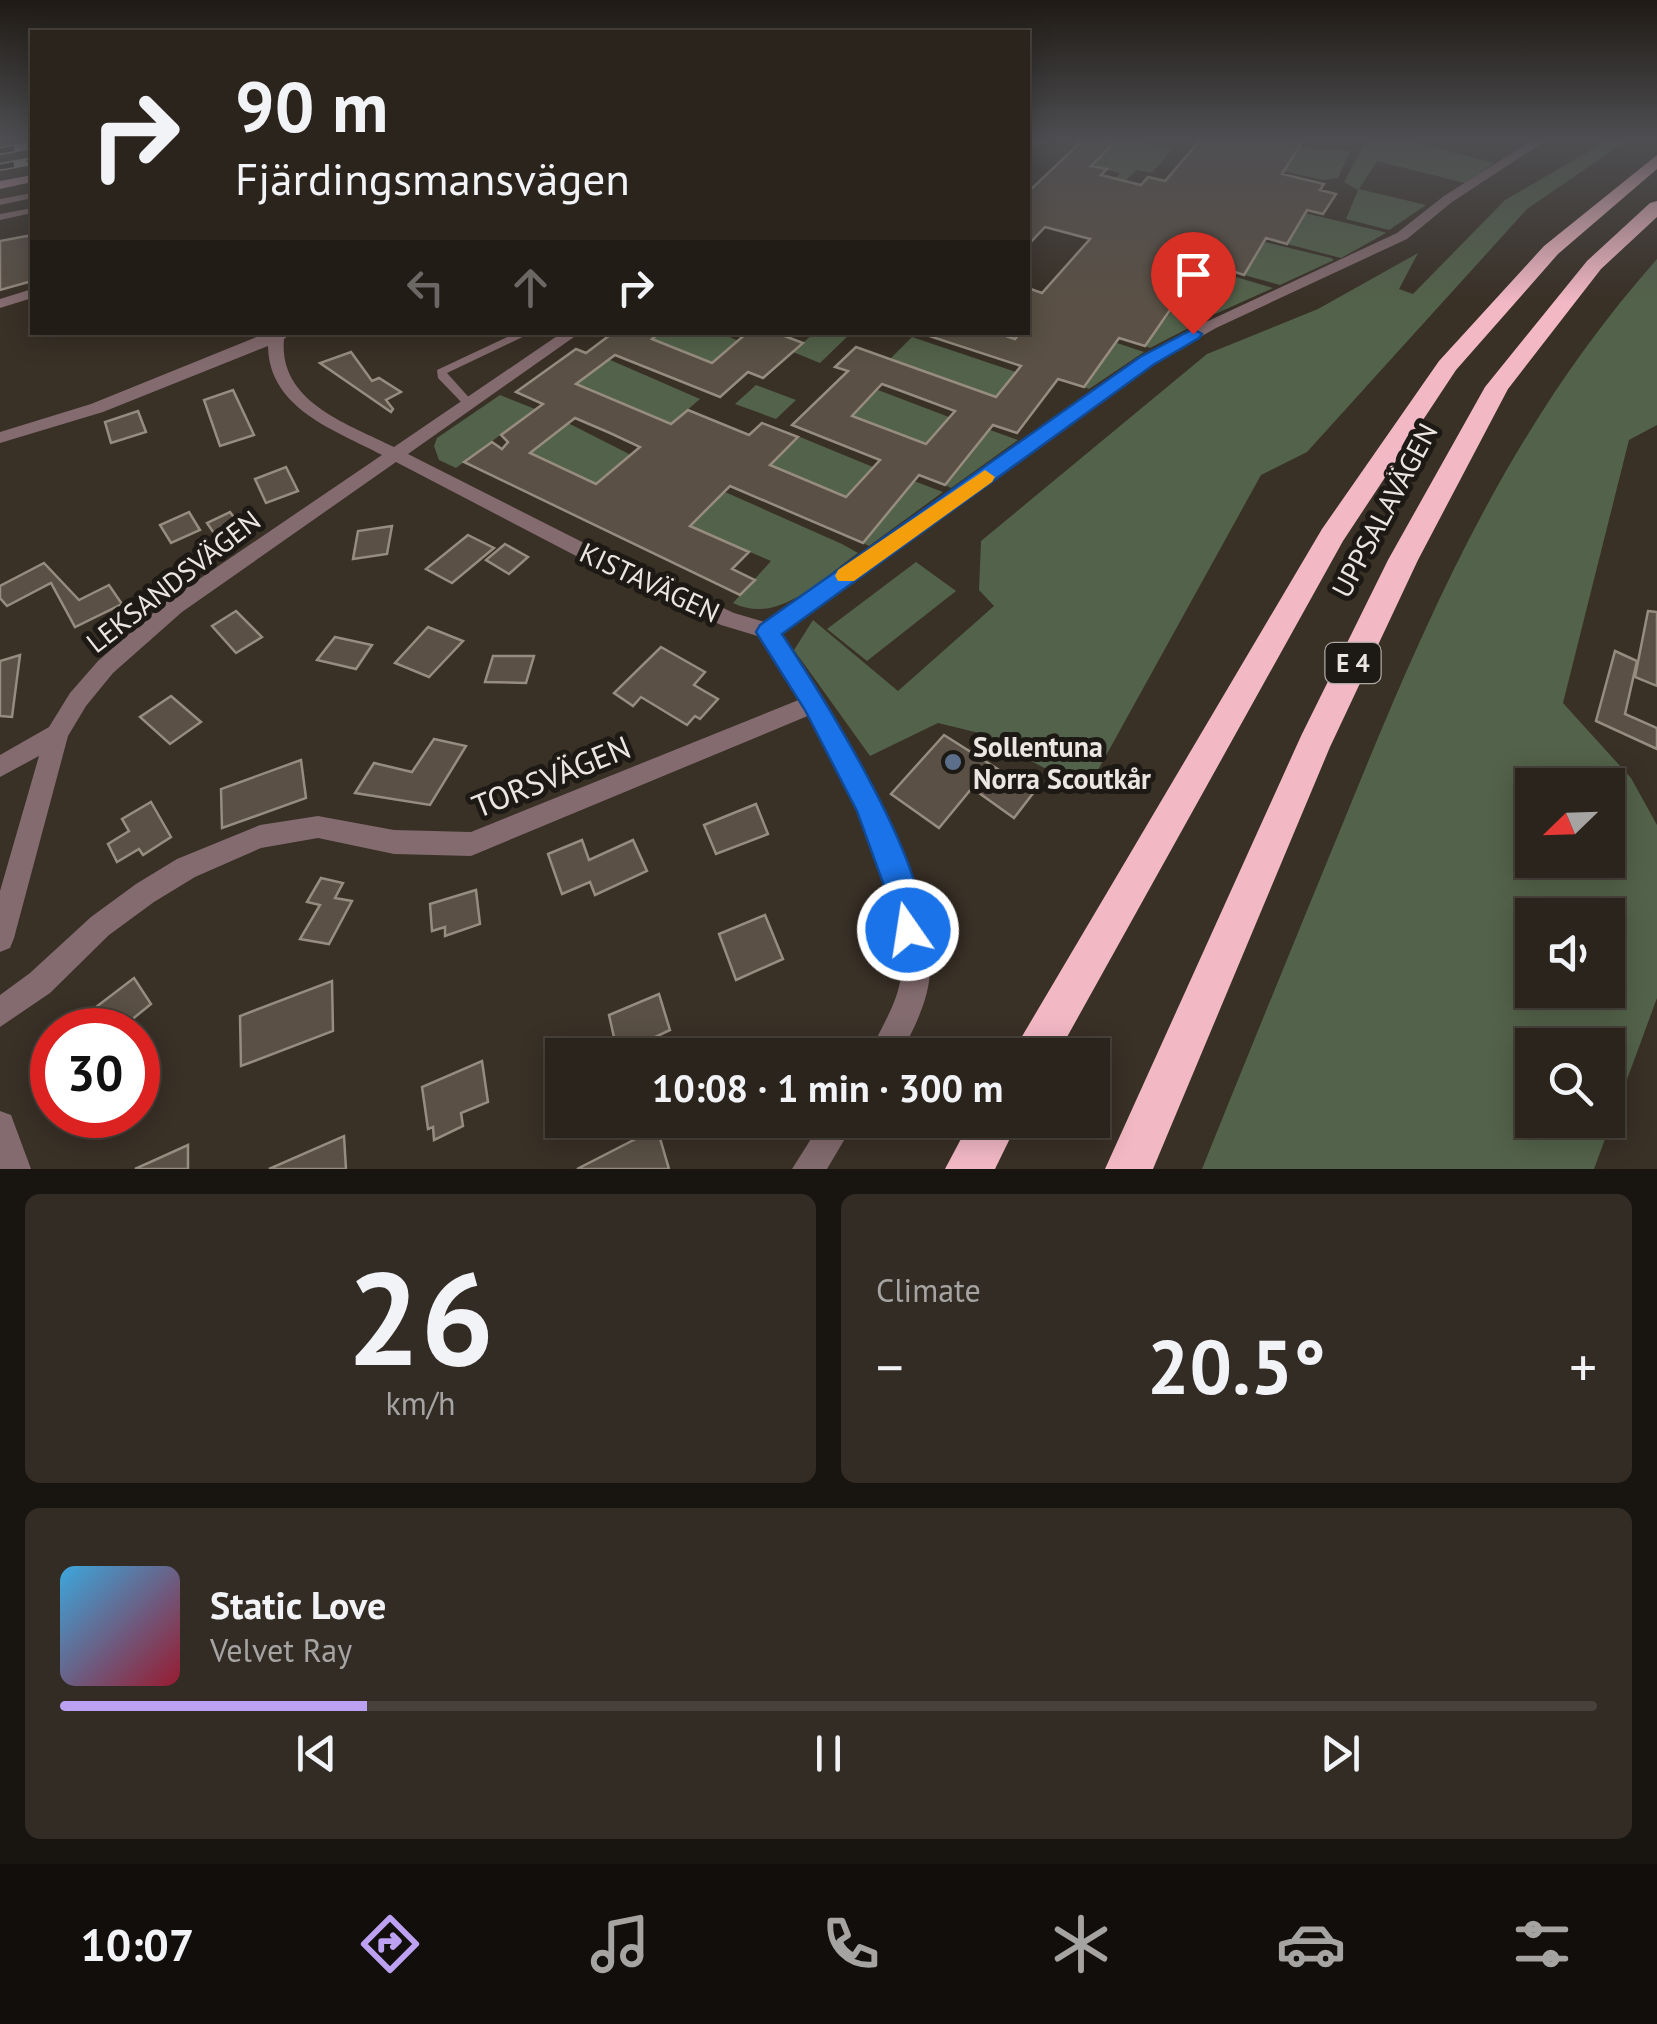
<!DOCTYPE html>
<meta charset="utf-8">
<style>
:root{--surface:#2b241c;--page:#332c25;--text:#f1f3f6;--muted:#a6a4a3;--line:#47413b;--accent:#bca0f2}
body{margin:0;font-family:"PT Sans",sans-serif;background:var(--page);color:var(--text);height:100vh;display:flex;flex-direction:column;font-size:38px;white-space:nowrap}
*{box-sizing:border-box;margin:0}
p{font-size:32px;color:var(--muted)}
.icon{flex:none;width:55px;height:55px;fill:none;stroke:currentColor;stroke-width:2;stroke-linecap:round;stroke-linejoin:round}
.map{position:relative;height:1169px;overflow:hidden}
.panel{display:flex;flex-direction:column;gap:25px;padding:25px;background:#18140f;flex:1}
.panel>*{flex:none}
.top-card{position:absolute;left:30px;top:30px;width:1000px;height:305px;border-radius:0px;box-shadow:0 5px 25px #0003,0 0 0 2px var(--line);background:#2b241c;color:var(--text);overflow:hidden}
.needle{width:65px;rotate:247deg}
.controls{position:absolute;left:1515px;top:768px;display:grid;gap:20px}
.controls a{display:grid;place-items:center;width:110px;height:110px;border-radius:0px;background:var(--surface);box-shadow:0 5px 25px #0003,0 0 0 2px var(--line);font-size:50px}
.speed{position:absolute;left:30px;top:1008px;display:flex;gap:20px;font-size:50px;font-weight:700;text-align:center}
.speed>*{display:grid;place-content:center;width:130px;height:130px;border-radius:50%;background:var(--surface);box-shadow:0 5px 25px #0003,0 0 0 2px var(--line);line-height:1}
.speed .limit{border:15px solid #d22;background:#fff;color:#111}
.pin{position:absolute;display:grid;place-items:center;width:85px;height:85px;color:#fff;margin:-102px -42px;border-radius:50% 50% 50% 0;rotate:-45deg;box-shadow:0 0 10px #0007}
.pin .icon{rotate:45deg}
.me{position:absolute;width:110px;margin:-55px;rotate:347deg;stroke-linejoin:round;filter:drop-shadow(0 0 8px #0008)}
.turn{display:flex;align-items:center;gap:35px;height:210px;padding:0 40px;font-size:45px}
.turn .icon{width:130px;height:130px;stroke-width:2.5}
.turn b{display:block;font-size:70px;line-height:85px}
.lanes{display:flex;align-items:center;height:95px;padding:0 40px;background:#0003;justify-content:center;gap:50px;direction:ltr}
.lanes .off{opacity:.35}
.big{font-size:75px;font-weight:800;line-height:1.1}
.panel .tile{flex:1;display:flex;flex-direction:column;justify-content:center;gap:15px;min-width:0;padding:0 35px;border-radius:15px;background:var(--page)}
.panel .dial{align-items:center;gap:0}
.dial b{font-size:130px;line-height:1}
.song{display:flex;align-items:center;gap:30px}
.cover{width:120px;height:120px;border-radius:15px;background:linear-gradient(135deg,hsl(200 70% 55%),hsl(350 70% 35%))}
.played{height:10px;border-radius:5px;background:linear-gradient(90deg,var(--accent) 20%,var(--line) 20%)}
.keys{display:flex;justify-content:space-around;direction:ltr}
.heat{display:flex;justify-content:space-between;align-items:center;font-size:55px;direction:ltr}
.panel .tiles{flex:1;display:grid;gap:25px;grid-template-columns:1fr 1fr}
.tile:last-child{grid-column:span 2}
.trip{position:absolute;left:545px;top:1038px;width:565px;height:100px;border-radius:0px;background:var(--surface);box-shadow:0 5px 25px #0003,0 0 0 2px var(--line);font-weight:800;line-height:100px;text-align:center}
.tabs{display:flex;height:160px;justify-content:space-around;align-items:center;background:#110e0b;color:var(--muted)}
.tabs .icon{width:70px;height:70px}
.tabs .current{color:var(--accent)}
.tabs b{font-size:45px;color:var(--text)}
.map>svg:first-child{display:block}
.green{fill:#53624a;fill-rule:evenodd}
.building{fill:#5a5045;stroke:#968c7f;stroke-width:2.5;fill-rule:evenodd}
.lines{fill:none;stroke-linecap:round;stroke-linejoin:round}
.lane{fill:#836b6f;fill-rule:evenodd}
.street{fill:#836b6f;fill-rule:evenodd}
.secondary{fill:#b08a92;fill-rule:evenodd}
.highway{fill:#f2b8c4;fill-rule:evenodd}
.rail-casing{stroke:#aca59e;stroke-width:8}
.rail{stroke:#1d1914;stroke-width:5;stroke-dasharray:14;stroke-linecap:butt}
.route{fill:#1a73e8;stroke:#114b97;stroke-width:2.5}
.slow{fill:#f59e0b}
.service-dot{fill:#5c6f8a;stroke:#1d1914;stroke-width:4}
.labels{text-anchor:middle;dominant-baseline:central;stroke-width:10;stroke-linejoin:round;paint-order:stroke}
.shield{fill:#1d1914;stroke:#aea8a3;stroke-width:2.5}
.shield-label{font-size:25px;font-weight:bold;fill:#ece6e0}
.street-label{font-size:28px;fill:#ece6e0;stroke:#1d1914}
.poi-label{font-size:28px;font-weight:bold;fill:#ece6e0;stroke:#1d1914;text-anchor:start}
.near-street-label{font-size:32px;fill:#ece6e0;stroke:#1d1914}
</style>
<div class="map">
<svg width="1657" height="1169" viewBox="0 0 1657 1169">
<rect width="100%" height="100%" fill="#393026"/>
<g class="green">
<path d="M1097,139h31l44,10 -20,24 -16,-3 -15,15 -11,-1 10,-11 -29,-7 21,-23z"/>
<path d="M1367,139h35l92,24 -29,20 -88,-22 -18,28 67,16 -37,25 -43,-11 12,-29 -14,-8z"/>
<path d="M1610,139h19l-102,70 -220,243 -46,23 -174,315 -112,-58 -37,-9 -68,33 -76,-106 19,-30 85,71 96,-85 -15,-16 2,-49 226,-187 111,-45 100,-56 -19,36 14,5 92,-94z"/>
<path d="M1294,147l56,4 -12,27 -14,2 -42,-9z"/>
<path d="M1305,213l79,19 2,1 -45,25 -54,-14z"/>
<path d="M1265,242l66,16 3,2 -54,25 -36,-10z"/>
<path d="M1657,259v166l-28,15 -66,263 68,75 26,47v173l-63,171h-392c47,-117 95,-234 143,-351 83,-204 164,-392 312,-559zM1532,785h76v75h-76zM1532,915h76v75h-76zM1532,1045h76v75h-76z"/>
<path d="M1226,274l47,14 -58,26 -13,-3z"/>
<path d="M1174,308l34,10 -58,30 -5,-2z"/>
<path d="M717,332l22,9 -28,22 -61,-23 10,-7z"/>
<path d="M815,332h36v1l-31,30 -27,-11z"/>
<path d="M912,337l104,35 -20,25 -106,-38z"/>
<path d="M1117,343l27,9 -55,37 -5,-2z"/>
<path d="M608,359l92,40 -29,25 -96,-40z"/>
<path d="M756,385l40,15 -20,19 -41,-15z"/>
<path d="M878,390l71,27 -23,27 -75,-28z"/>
<path d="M500,395l35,14 -79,59 -17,-8 -5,-14 3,-8z"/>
<path d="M568,423l63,32 -35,29 -67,-31z"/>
<path d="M990,430l28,10 -67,48 -6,-3z"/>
<path d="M800,437l73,30 -27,30 -76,-32z"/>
<path d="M914,481l29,11 -74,54 -6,-3z"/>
<path d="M725,492l117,52 16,9c-36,25 -79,73 -125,50l38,-42 -82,-35z"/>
<path d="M916,562l40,29 -89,70 -40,-32z"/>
</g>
<g class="building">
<path d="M1084,139l30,4 -23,23 16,3 -6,6 40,10 7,-8 17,4 36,-42h103l-22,35 42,10 -4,6 16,4 -13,20 -16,-4 -20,34 -21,-6 -22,37 -15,-5 -27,41 -27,-8 -30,43 -26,-8 -35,49 -26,-8 -41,54 -24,-8 -48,60 -26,-10 -56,68 -133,-57 -40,40 59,26 -17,17 23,11 -15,15 -276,-133 28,-20 10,7 6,-7 -7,-7 42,-31 -27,-12 60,-43 10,4 28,-21h46l-8,7 60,24 36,-31h26l29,11 -40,35 -15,-6 -28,25 -105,-42 -39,29 95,40 17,-14 61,25 13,-12 36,14 -28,28 76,32 34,-37 -88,-35 56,-54 -13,-4 21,-20 140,50 25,-31 -92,-30 1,-4h64l21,7 6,-7h7v-44l14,5 48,-54 -45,-12 -17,18v-53zM882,384l22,8 51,19 -29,33 -74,-28zM575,418l35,15 30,14 -44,37 -66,-31z"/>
<path d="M32,235v46l-32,9v-49z"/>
<path d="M351,352l21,29 7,-3 22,14 -15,8 7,9 -2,3 -71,-49z"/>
<path d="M233,390l21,45 -34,11 -16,-46z"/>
<path d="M138,411l8,21 -35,11 -6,-21z"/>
<path d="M286,467l12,24 -32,12 -11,-24z"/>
<path d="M189,512l11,18 -29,13 -11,-18z"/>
<path d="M230,512l14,19 -24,11 -13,-19z"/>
<path d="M392,526l-5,28 -34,5 5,-28z"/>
<path d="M468,535l26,13 -42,35 -26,-14z"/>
<path d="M505,544l23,13 -19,17 -23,-14z"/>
<path d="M44,563l35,37 30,-15 13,19 -47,23 -24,-44 -44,23 -7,-8v-12z"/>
<path d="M236,611l26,26 -26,16 -24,-27z"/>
<path d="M1648,611l9,1v74l-22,-9z"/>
<path d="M428,627l35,14 -34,36 -34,-14z"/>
<path d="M335,637l37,8 -16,24 -39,-9z"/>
<path d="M661,647l44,25 -11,13 24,14 -18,20 -5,-3 -8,9 -46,-28 -8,9 -19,-13z"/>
<path d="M1615,651l22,10 -12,53 32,14v21l-61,-28z"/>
<path d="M20,655l-8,62 -12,-1v-55z"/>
<path d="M493,656h41l-8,27 -41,-1z"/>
<path d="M171,696l30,26 -31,22 -30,-27z"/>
<path d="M944,735l90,57 -20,26 -42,-30 -33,40 -48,-34z"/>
<path d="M434,739l32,7 -36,59 -75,-12 19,-30 38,9z"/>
<path d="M301,760l5,38 -84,30 -1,-39z"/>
<path d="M151,802l20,35 -28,18 -4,-6 -22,13 -9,-18 21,-13 -7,-12z"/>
<path d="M756,804l12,30 -52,20 -12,-29z"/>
<path d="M582,840l7,20 44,-20 14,31 -52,24 -5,-13 -28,12 -14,-40z"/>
<path d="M321,878l22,5 -8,15 17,3 -23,43 -29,-5 20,-34 -13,-3z"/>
<path d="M476,890l4,34 -35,12v-9l-13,4 -2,-27z"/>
<path d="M765,915l18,44 -47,21 -17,-46z"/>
<path d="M134,978l17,26 -32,26h-53z"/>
<path d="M332,981l1,50 -92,35 -1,-50z"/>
<path d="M659,994l11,36 -19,9 4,16h-37l-9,-40z"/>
<path d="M482,1061l6,41 -27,11 2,13 -29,14 -1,-13 -5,2 -6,-42z"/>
<path d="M657,1128l12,41h-92z"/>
<path d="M344,1136l2,33h-77z"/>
<path d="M188,1145v24h-53z"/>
</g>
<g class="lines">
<g class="lane">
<path d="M32,193v5l-32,7v-6z"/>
<path d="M32,208v5l-32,7v-6z"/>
<path d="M518,332h15l-86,41 26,29v4h-8l-27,-28 -1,-8z"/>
</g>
<g class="street">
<path d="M1035,139h16l-23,10v-7z"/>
<path d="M1534,139h14l-96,63 -45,37 -191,89 -63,36 -372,269c60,87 112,179 137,283 4,17 12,35 12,52 0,30 -16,61 -30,87h-31c11,-27 28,-49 32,-79 3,-18 -4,-35 -8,-53 -16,-75 -46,-142 -83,-208l-339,141 -77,-2 -76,-16 -57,10 -66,29 -41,25 -45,33 -59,58 -50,34v-32l30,-22 61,-56 45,-33 41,-25 83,-34 58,-9 76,14 77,2 330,-133 -40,-62 -40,-12 -141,-67 -184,-96 -214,150 -69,61 -27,33 -18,30 -54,202 -4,10 -10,4v-61l39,-135 -39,21v-22l49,-28 21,-34 28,-32 69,-60 215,-146c-47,-25 -113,-46 -114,-109l-165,66 -103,31v-11l91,-28 178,-72h24l-9,7c-6,63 64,85 110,108l169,-115h18l-173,122 186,94 140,65 31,9 376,-264 65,-36 191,-89 47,-37z"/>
<path d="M32,289v9l-32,10v-9z"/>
<path d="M0,1111l11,4 20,54h-31z"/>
<path d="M823,1120h33l-29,49h-35z"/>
</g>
<path class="secondary" d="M32,175v7l-32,7v-8z"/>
<g class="highway">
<path d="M1657,155v14l-99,85 -102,116 -113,171 -286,514h-46l311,-526 117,-168 105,-115z"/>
<path d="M1657,201v16l-56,52 -93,120 -90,171 -88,187 -177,422h-48l196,-433 87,-176 97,-173 102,-126 63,-58z"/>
<path d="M971,1120h48l-24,49h-50z"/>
</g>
<defs>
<g id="rail">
<path d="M0,151l32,-6"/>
<path d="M0,167l32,-6"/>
</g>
</defs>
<use href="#rail" class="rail-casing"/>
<use href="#rail" class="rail"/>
</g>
<linearGradient id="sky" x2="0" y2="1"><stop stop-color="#1f1a15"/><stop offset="0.46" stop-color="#4e4e52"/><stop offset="1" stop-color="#4e4e52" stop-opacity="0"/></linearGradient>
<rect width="1657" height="303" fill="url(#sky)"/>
<path class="route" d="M1193,329l9,5 -3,4 -46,27 -371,269c34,52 161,250 137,307l-11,4 -11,-4 -11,-50 -29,-80 -52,-101 -49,-78 4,-7 380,-268z"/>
<path class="slow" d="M985,470l10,7 -3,5 -138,99h-16l-3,-5 3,-6z"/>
<circle class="service-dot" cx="953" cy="762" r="10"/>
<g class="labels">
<rect class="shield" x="1325.5" y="643" width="55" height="40" rx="8"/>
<g class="shield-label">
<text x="1353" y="663">E 4</text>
</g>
<g class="street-label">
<text transform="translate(1384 510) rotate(-62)">UPPSALAVÄGEN</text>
<text transform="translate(173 581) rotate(-38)">LEKSANDSVÄGEN</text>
<text transform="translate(650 582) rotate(25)">KISTAVÄGEN</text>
</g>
<g class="poi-label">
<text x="973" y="746">Sollentuna<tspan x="973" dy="32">Norra Scoutkår</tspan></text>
</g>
<g class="near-street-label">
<text transform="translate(551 776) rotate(-22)">TORSVÄGEN</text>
</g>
</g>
</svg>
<div class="controls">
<a><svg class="needle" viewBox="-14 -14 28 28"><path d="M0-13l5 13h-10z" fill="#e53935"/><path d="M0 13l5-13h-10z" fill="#a6a4a3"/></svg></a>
<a><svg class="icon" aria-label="sound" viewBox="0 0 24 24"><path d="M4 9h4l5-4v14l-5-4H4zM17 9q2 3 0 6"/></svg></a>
<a><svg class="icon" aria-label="search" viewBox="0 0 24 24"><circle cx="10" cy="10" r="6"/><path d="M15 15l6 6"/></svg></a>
</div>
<div class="speed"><div class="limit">30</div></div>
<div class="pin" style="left:1193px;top:334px;background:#d93025"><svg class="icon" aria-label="arrive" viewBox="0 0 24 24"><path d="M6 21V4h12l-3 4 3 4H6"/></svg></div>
<svg class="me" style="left:908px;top:930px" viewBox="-20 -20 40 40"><circle r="17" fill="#1a73e8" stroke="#fff" stroke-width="3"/><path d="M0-11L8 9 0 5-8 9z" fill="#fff"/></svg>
<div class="trip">10:08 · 1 min · 300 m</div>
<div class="top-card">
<div class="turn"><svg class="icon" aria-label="right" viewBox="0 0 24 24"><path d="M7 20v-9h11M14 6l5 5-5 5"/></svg><div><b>90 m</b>Fjärdingsmansvägen</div></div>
<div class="lanes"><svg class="icon off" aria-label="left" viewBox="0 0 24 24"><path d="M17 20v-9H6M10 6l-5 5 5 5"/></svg><svg class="icon off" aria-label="ahead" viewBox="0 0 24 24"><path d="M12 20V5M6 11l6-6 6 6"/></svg><svg class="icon" aria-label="right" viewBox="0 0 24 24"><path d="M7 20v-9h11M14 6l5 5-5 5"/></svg></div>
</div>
</div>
<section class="panel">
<div class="tiles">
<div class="tile dial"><b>26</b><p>km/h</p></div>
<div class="tile"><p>Climate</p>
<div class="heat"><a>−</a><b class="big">20.5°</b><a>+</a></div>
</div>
<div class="tile">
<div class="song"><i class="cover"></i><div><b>Static Love</b><p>Velvet Ray</p></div></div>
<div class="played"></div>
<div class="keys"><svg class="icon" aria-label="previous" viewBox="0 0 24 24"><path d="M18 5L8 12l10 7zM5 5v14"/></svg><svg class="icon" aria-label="pause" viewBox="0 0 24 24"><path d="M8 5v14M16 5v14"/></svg><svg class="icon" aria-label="next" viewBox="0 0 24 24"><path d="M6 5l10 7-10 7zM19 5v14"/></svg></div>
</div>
</div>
</section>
<nav class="tabs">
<b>10:07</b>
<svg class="icon current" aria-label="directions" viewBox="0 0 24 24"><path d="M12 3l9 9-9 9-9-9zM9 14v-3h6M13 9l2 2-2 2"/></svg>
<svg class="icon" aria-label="music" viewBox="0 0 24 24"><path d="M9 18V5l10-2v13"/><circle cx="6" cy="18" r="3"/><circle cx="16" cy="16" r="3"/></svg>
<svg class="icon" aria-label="phone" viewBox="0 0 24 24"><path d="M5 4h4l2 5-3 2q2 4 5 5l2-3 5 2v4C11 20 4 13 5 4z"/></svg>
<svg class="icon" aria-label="climate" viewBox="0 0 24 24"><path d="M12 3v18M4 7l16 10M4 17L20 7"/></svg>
<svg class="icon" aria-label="car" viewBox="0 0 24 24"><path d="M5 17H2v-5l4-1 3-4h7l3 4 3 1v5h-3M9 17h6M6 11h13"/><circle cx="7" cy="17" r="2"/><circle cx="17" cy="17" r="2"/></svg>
<svg class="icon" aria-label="filters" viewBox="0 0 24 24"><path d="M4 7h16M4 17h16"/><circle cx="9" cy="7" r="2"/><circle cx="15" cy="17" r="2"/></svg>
</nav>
